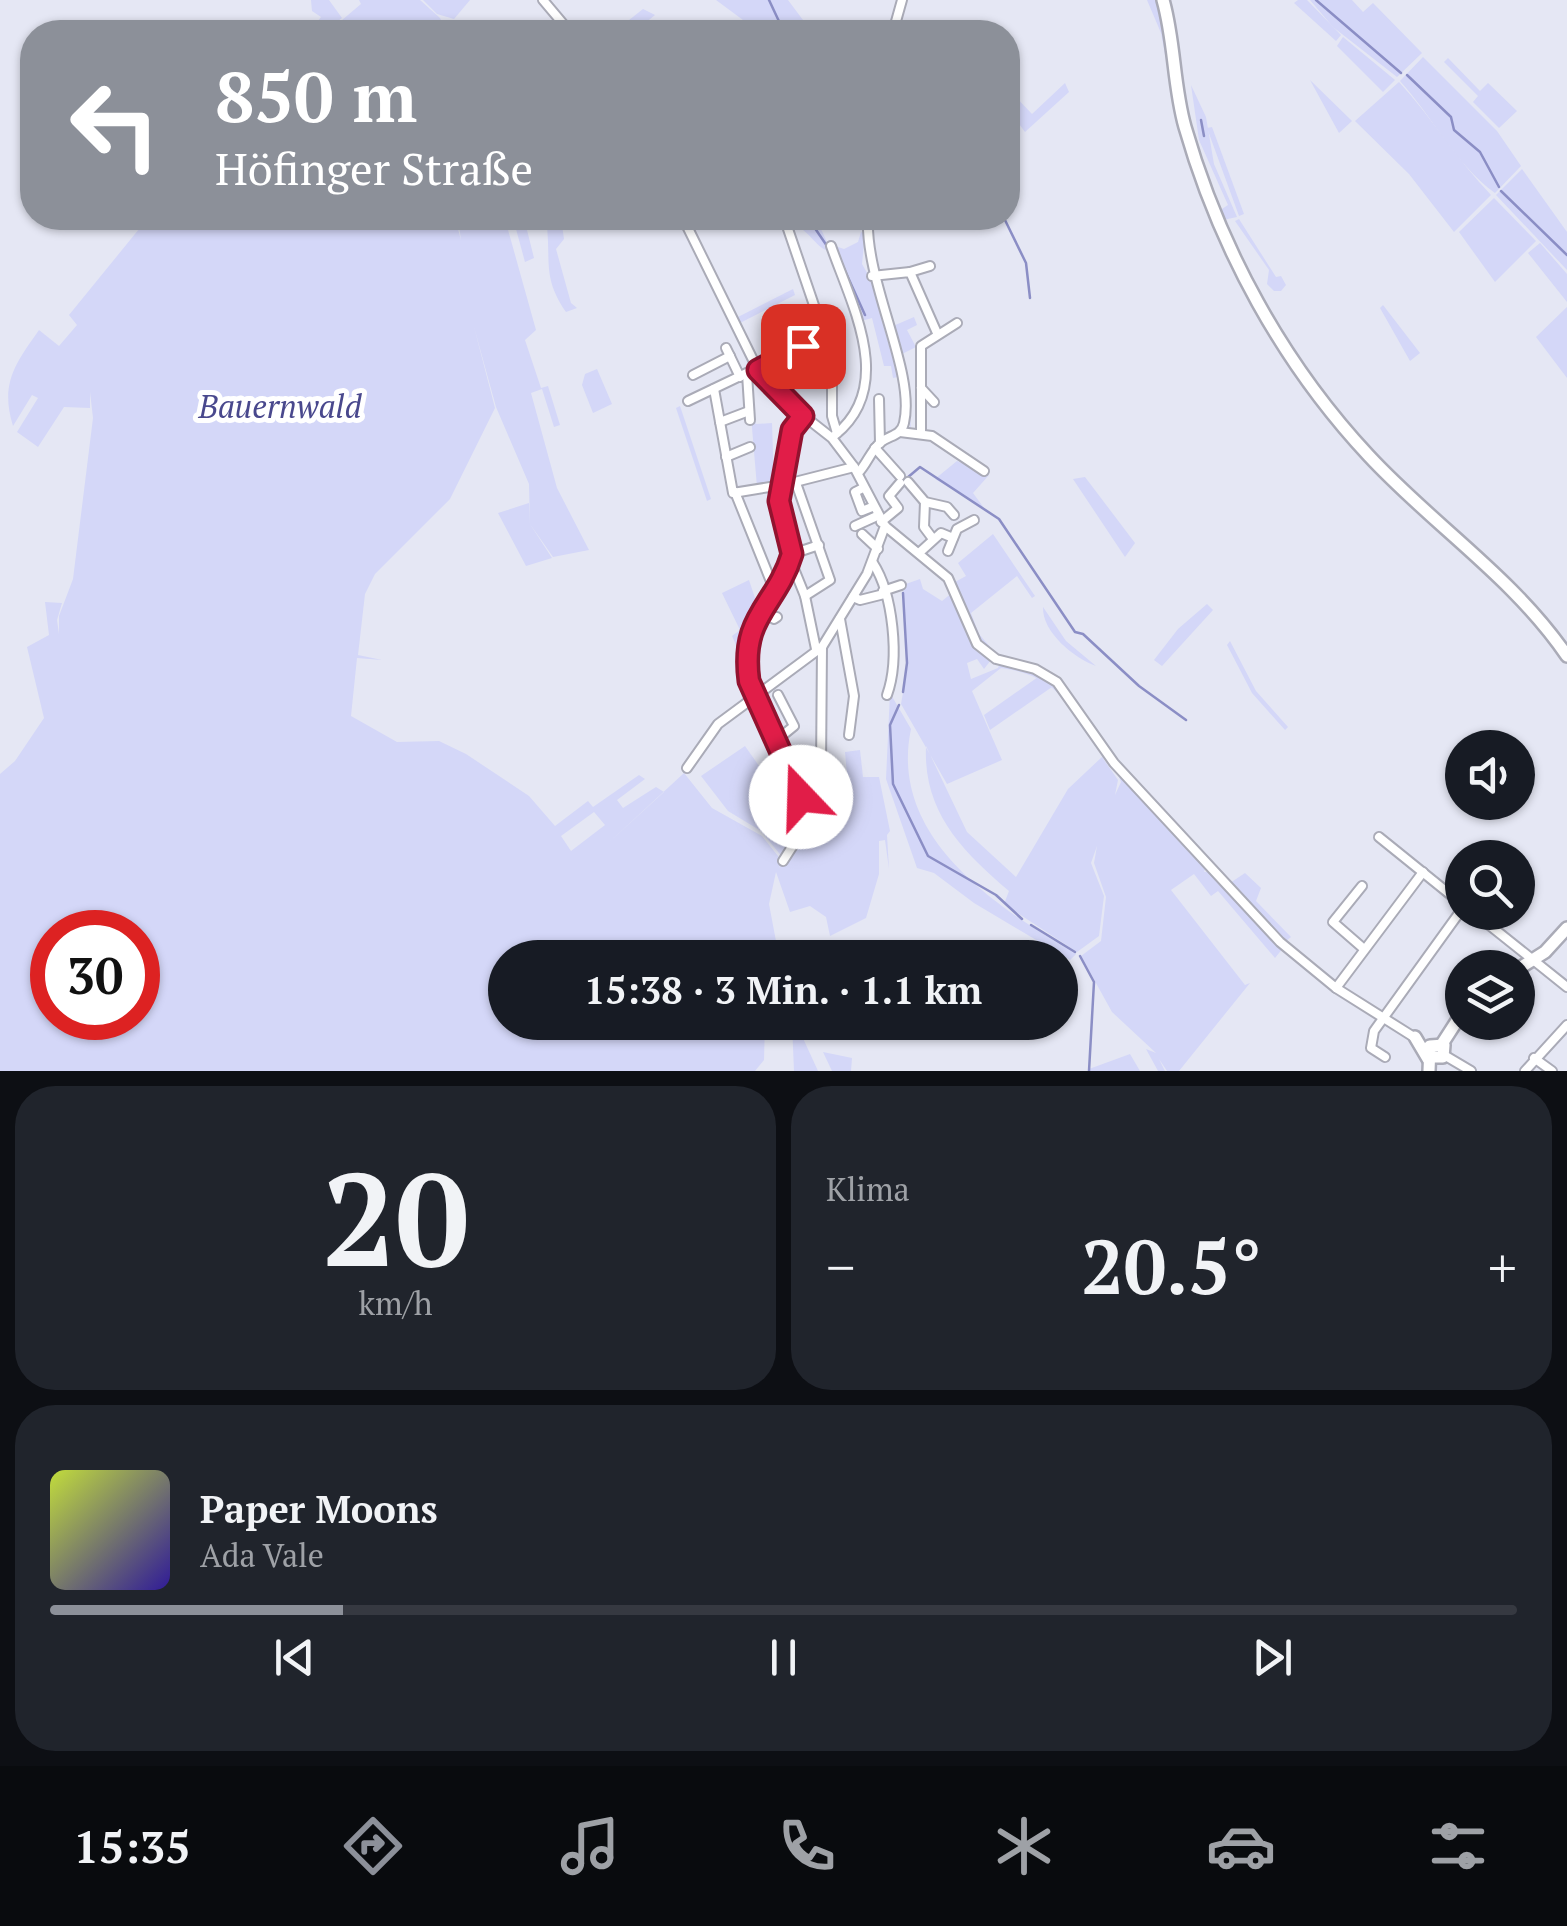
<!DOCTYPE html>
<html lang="de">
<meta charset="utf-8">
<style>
:root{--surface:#171b24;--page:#20242c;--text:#f1f3f6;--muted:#9ea1a6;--line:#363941;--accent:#8c9099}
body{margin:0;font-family:"PT Serif",serif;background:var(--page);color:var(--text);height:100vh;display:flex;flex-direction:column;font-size:38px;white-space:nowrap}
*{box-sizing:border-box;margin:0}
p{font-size:32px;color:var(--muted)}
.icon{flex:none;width:55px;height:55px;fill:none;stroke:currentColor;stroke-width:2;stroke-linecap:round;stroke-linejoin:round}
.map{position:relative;height:1071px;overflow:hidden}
.sheet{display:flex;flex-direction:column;gap:15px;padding:15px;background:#0d0f14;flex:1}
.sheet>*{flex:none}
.hud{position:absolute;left:20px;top:20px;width:1000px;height:210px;border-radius:40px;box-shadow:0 2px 8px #0004;background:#8c9099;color:#fff;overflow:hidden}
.buttons{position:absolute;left:1445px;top:730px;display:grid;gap:20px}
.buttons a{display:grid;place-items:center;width:90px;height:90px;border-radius:50%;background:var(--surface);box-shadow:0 2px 8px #0004;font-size:50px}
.speed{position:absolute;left:30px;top:910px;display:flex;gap:20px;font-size:50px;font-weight:700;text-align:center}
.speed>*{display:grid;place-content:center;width:130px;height:130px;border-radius:50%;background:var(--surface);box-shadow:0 2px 8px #0004;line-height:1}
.speed .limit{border:15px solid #d22;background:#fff;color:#111}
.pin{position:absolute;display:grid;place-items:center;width:85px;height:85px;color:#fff;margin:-42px;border-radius:20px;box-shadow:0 5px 15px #0006}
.me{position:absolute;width:110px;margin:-55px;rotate:339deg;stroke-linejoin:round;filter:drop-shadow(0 0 8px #0008)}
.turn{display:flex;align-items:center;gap:35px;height:210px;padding:0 30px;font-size:45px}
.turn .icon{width:130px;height:130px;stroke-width:2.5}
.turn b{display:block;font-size:70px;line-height:85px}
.big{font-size:75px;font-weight:700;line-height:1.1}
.sheet .tile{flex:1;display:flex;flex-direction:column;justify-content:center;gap:15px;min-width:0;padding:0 35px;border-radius:40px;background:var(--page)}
.sheet .dial{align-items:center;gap:0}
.dial b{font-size:130px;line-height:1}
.song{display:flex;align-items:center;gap:30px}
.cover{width:120px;height:120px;border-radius:15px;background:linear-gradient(135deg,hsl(70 70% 55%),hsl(250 70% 35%))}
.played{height:10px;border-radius:5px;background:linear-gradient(90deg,var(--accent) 20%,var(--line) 20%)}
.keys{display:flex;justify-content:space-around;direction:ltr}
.heat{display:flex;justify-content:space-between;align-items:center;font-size:55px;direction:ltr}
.sheet .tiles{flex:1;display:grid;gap:15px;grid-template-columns:1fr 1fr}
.tile:last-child{grid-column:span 2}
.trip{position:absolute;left:488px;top:940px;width:590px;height:100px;border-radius:50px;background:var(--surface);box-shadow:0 2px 8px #0004;font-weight:700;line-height:100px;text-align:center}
.dock{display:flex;height:160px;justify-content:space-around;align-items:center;background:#090b0e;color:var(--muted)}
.dock .icon{width:70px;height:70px}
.dock .selected{color:var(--accent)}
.dock b{font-size:45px;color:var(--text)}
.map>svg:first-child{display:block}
.green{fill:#d4d7f8;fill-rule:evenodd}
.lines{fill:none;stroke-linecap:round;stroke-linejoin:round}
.stream{stroke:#8b8ec5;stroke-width:2.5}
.minor-casing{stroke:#aaabb7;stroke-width:12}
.major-casing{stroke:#aaabb7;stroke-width:16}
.minor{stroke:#fff;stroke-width:8}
.major{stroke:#fff;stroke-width:11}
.route-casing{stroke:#92132f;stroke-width:25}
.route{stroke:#e11d48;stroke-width:18}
.labels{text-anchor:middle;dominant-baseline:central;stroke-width:10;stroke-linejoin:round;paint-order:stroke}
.park-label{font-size:32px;font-style:italic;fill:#49488d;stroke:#fff}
</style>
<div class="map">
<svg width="1567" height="1071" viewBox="0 0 1567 1071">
<rect width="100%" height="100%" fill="#e5e7f4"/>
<g class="green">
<path d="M311,0h18l13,18 -16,12 -8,-9 3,-4 -9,-6z"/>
<path d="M359,0h61l20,18 7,14h-119l33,-28z"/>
<path d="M423,0h47l-16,19 -17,-5z"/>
<path d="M716,0h72l24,32h-63l-6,-12z"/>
<path d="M1147,0h13l14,90 40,133 -33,-83 -20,-107z"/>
<path d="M1298,0h9l34,35 -5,6 -42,-38z"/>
<path d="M1310,0h42l11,12 10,-9 49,50 -25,24 -64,-50z"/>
<path d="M643,9l12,6 -21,17h-20z"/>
<path d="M1343,37l52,43 -12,12 -46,-46z"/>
<path d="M1423,57l74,74 24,35 -26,27c-39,-28 -63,-77 -95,-112z"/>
<path d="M1448,58l32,33 8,-8 29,28 -18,17 -26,-26 5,-6 -34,-34z"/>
<path d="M1310,80l42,41 -13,12z"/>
<path d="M1399,82c34,37 58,78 92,113l-37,37 -45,-58 -54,-53z"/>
<path d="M1065,83l4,9 -44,40 -17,-23v-20l24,25z"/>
<path d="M1191,85l15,32 8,47 23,53 -14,3 -4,-9 9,-6 -29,-65z"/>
<path d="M1212,127l32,87 -5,2 -32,-88z"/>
<path d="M1522,169l45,63v38l-71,-75z"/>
<path d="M1494,198l42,43 -41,41 -36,-50z"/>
<path d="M148,218h307l6,22 -3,-22 47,1 31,111 -11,10 16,48 7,-2 12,39 -6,2 -12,-38 -11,4 26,95 32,62 -36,7 -23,-33 22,34 -26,8 -28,-53 31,-10 1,21 -1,-40 -33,-77 -22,-80 21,81 -45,91 -75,75 -10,20 -7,61 24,5 -25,-2 -6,58 46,26 42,-1 27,13 63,42 26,30 33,-25 5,6 46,-32 6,4 -28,21 6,8 33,-21 8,5 -58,53 78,-72 28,35 50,28 20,25 -3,7 13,-17 -9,7 -22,-27 -33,-20 -27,-35 44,-30 26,37 32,28 -1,19 23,-3 -4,-28 28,-1 -4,-46 15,-2 3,27h16l11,54 -3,4 2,34 -4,-29 -6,1v33l-13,44 -36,18 -4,-19 -16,-11 -20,6 -14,-40 -7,32 10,53 -274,1v64l260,1 -1,37 -9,11h-755v-297l15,-13 29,-43 -17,-71 22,-12 -4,-33 17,1 -5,17 2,14v-18l14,-37 20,-161 -3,-26v16l-26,-1 -26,40 -21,-15 21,-34 -6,-3 -19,31c-13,-42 2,-62 26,-96l20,16 18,-21 -8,-10zM594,812l11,13 -34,26 -10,-15zM52,932h86v86h-86z"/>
<path d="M513,218h11l10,40 -9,4z"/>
<path d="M561,218l3,21 -8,10 15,54 6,5 -11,4c-25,-36 -14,-53 -20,-92z"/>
<path d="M776,218h40l15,33c-13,0 -20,-19 -35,-25l-13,4z"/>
<path d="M1239,219l37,58 5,-1 5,9 -5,6h-7l-7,-7 2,-14 -34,-49z"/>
<path d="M861,232l4,2 -3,30 8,14 28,99 -5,1 -2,-12h-7l-12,-48 -11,3 -29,-76 12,4 14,-7z"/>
<path d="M1540,243l27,31v28l-39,-49z"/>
<path d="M793,289l2,6 -57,29 -2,-6z"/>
<path d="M1383,305l37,48 -10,8 -30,-53z"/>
<path d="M1567,307v71l-31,-41z"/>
<path d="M888,311l5,15 21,-9 3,8 -10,5 9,17 -16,8 8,22 3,54z"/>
<path d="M597,369l15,35 -19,9 -11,-28 3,-11z"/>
<path d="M750,404l6,20 16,-1 2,61 -17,3z"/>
<path d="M680,406l31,93 -4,2 -31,-93z"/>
<path d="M957,461l32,14 -16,18 11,15 -49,-29z"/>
<path d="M1085,477l50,66 -10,14 -52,-78z"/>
<path d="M993,534l42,62 -3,2 -15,-22 -46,37 8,21 18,21 -23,-20 -19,-53 11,-6 -8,-13z"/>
<path d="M920,579l3,10 19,12 11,-9 17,46 21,22 -7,9 -7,-10 -10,4 4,16 27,-11 2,-6 45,14 21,20 44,67 -8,-6 16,23 -3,15 6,-13 -6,-15 91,100 -2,5 7,-1 72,77 -8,10 -57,-67 -7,5 -17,-22 -23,16 74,95 5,-2 -71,88h-12l-8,-12 6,12h-7l-12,-22 10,4 -44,-41 -31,-56 20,-15 5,-44 -12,-34 3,-17 -6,17 13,33 -5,40 -22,16 -73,-48 5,-13c-47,-40 -86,-79 -83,-145l41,86 49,45 52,-88 35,-33c-32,-45 -41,-80 -102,-88l-29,23 30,69 -55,24 -46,-80 7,-40 -5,-79z"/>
<path d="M749,580l9,27 -13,58 -13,-29 8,-6 -18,-37z"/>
<path d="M1207,604l6,6 -51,56 -8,-6 24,-31z"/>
<path d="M1043,607l23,34 30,25c-22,-8 -54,-34 -53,-59z"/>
<path d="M1230,641l26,50 32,36 -3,3 -33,-37 -25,-48z"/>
<path d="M1038,677l14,10 -62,43 -6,-15z"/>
<path d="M890,693l21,36c-23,109 86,178 165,225l-6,6 -96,-57 -40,-30 -17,-5 -31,-89z"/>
<path d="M1245,873l16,15 -5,13 35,36 -5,4 -56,-58z"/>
<path d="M792,1023h4l22,48h-24z"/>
<path d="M823,1052l29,6 -1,13h-19z"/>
<path d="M1130,1054l10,17h-50l-1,-2z"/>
</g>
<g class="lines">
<g class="stream">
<path d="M769,0l15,32"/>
<path d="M1316,0l85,73"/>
<path d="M1407,75l44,42 3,13 26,22 19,35"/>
<path d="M1201,120l3,16"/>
<path d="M1501,191l66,64"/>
<path d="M808,218l19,28"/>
<path d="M1004,218l22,45 4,35"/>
<path d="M837,253l28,62"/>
<path d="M907,478l13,-11 79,52 76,113 8,2 56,52 47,34"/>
<path d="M903,692l4,-29 -4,-70"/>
<path d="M899,705l-9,20 3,59 35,72 68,39 26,24"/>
<path d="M1031,925l44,27"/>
<path d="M1080,956l14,26 -5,89"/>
</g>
<defs>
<g id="minor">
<path d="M543,0l27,32"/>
<path d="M893,32l9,-32"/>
<path d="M683,218l75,152 37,39 37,29 22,29 31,59 63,52 29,66 19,15 39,10 22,13 57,81 166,179 56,46 81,51"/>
<path d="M788,229l44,129v58l5,17"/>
<path d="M831,246c21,60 65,140 4,189"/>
<path d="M910,272l20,-6"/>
<path d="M872,276l38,-4 27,61"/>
<path d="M803,346l7,35"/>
<path d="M726,348l14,29"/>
<path d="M747,374l3,46"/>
<path d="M693,375l37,-19"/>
<path d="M921,388l13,14"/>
<path d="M714,389l19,104 49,-8"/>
<path d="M879,399l1,44"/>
<path d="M688,401l138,-66"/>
<path d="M803,416l-11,14 -13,71 13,53 -8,21 -25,34 -10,29 -2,28 5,22 49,109 6,4"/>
<path d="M720,422l29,-11"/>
<path d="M900,432l32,4 52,35"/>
<path d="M921,432v-86l36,-23"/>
<path d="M875,448l25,28"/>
<path d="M726,457l24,-10"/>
<path d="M858,473c9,-9 13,-23 23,-31 9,-7 20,-6 23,-19 12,-51 -39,-140 -36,-205"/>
<path d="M908,482l17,20 22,5 7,8"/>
<path d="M791,483l63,-16"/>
<path d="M796,483l34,97 -25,16"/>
<path d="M863,488l-8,4 7,19 10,-4"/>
<path d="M735,492l39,97"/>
<path d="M925,502l-1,25 9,12"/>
<path d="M881,522l17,-14 -9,-12 11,-13"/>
<path d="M855,526l22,-10"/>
<path d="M862,534l16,15"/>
<path d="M948,551l9,-22 17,-9"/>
<path d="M919,553l22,-20 12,5"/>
<path d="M792,554l27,-9"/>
<path d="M790,559l15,37 11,53"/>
<path d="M873,563c20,31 27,96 14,132"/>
<path d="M883,591l18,-6"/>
<path d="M853,597l7,3 24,-6"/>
<path d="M759,609l15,10 3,-2 -5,1"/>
<path d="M840,619l14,77 -5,39"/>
<path d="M778,739l16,-13 -16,-31"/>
<path d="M687,768l31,-44 104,-77"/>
<path d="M1379,837l83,67"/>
<path d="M783,861l16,-25 8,-35 14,-32 1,-122 45,-73 18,-48"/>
<path d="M1362,886l-29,36 31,27"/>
<path d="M1473,912l94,75"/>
<path d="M1336,988l87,-116"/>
<path d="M1444,1055l27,16"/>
<path d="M1385,1057l-14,-9 3,-17 88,-122"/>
<path d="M1534,1058l18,13"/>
<path d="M1525,1071l42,-46"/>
</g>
<g id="major">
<path d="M1163,0c12,42 10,85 22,127 35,122 98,237 184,329 64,69 145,122 198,200"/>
<path d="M1518,969l27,-17 22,-24"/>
<path d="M1415,1037l13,22"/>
<path d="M1442,1044l20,-31"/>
<path d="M1429,1071l1,-25 14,-1 -1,12h-11"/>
</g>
</defs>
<use href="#minor" class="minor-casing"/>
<use href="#major" class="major-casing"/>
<use href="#minor" class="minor"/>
<use href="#major" class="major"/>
</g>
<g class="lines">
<defs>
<path id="route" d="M801,797l-52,-116c-9,-66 27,-74 43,-127l-13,-53 13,-71 11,-14 -45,-46 45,-24"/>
</defs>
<use href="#route" class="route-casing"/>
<use href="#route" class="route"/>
</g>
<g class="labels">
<g class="park-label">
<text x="280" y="406">Bauernwald</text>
</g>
</g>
</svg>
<div class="buttons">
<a><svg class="icon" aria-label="sound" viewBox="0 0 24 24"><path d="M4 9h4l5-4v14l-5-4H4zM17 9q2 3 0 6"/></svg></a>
<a><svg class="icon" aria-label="search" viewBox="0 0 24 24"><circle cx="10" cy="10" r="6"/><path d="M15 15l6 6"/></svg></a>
<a><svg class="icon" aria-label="layers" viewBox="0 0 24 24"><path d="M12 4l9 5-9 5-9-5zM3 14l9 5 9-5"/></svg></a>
</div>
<div class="speed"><div class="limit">30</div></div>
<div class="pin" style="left:803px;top:346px;background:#d93025"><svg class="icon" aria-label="arrive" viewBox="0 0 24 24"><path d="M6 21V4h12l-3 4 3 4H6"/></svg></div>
<svg class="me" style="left:801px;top:797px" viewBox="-20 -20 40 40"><circle r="19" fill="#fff"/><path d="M0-13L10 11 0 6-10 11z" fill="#e11d48"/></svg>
<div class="trip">15:38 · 3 Min. · 1.1 km</div>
<div class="hud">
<div class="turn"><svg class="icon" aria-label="left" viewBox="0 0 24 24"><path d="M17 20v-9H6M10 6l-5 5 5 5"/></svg><div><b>850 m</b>Höfinger Straße</div></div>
</div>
</div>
<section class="sheet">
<div class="tiles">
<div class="tile dial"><b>20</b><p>km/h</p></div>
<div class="tile"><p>Klima</p>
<div class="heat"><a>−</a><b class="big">20.5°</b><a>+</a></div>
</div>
<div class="tile">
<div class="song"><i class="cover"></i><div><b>Paper Moons</b><p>Ada Vale</p></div></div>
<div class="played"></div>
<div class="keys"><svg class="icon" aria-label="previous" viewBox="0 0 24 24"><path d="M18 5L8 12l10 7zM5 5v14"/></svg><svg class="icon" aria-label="pause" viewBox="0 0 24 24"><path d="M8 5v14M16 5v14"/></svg><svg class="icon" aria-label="next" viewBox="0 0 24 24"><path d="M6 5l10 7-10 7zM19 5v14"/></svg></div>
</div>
</div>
</section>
<nav class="dock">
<b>15:35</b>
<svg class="icon selected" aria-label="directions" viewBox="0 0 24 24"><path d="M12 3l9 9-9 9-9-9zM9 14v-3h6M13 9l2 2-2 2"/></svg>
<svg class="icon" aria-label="music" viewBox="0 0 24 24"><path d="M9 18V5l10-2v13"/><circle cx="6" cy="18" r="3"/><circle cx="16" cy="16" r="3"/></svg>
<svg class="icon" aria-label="phone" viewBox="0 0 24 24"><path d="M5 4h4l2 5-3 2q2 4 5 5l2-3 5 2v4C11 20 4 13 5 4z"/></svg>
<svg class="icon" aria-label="climate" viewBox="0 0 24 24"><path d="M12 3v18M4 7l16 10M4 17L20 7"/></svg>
<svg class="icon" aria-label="car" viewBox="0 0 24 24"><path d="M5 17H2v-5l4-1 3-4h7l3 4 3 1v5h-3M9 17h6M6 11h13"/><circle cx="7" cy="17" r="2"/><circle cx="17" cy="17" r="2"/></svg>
<svg class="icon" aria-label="filters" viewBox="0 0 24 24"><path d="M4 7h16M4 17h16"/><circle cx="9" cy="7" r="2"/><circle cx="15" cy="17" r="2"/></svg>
</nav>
